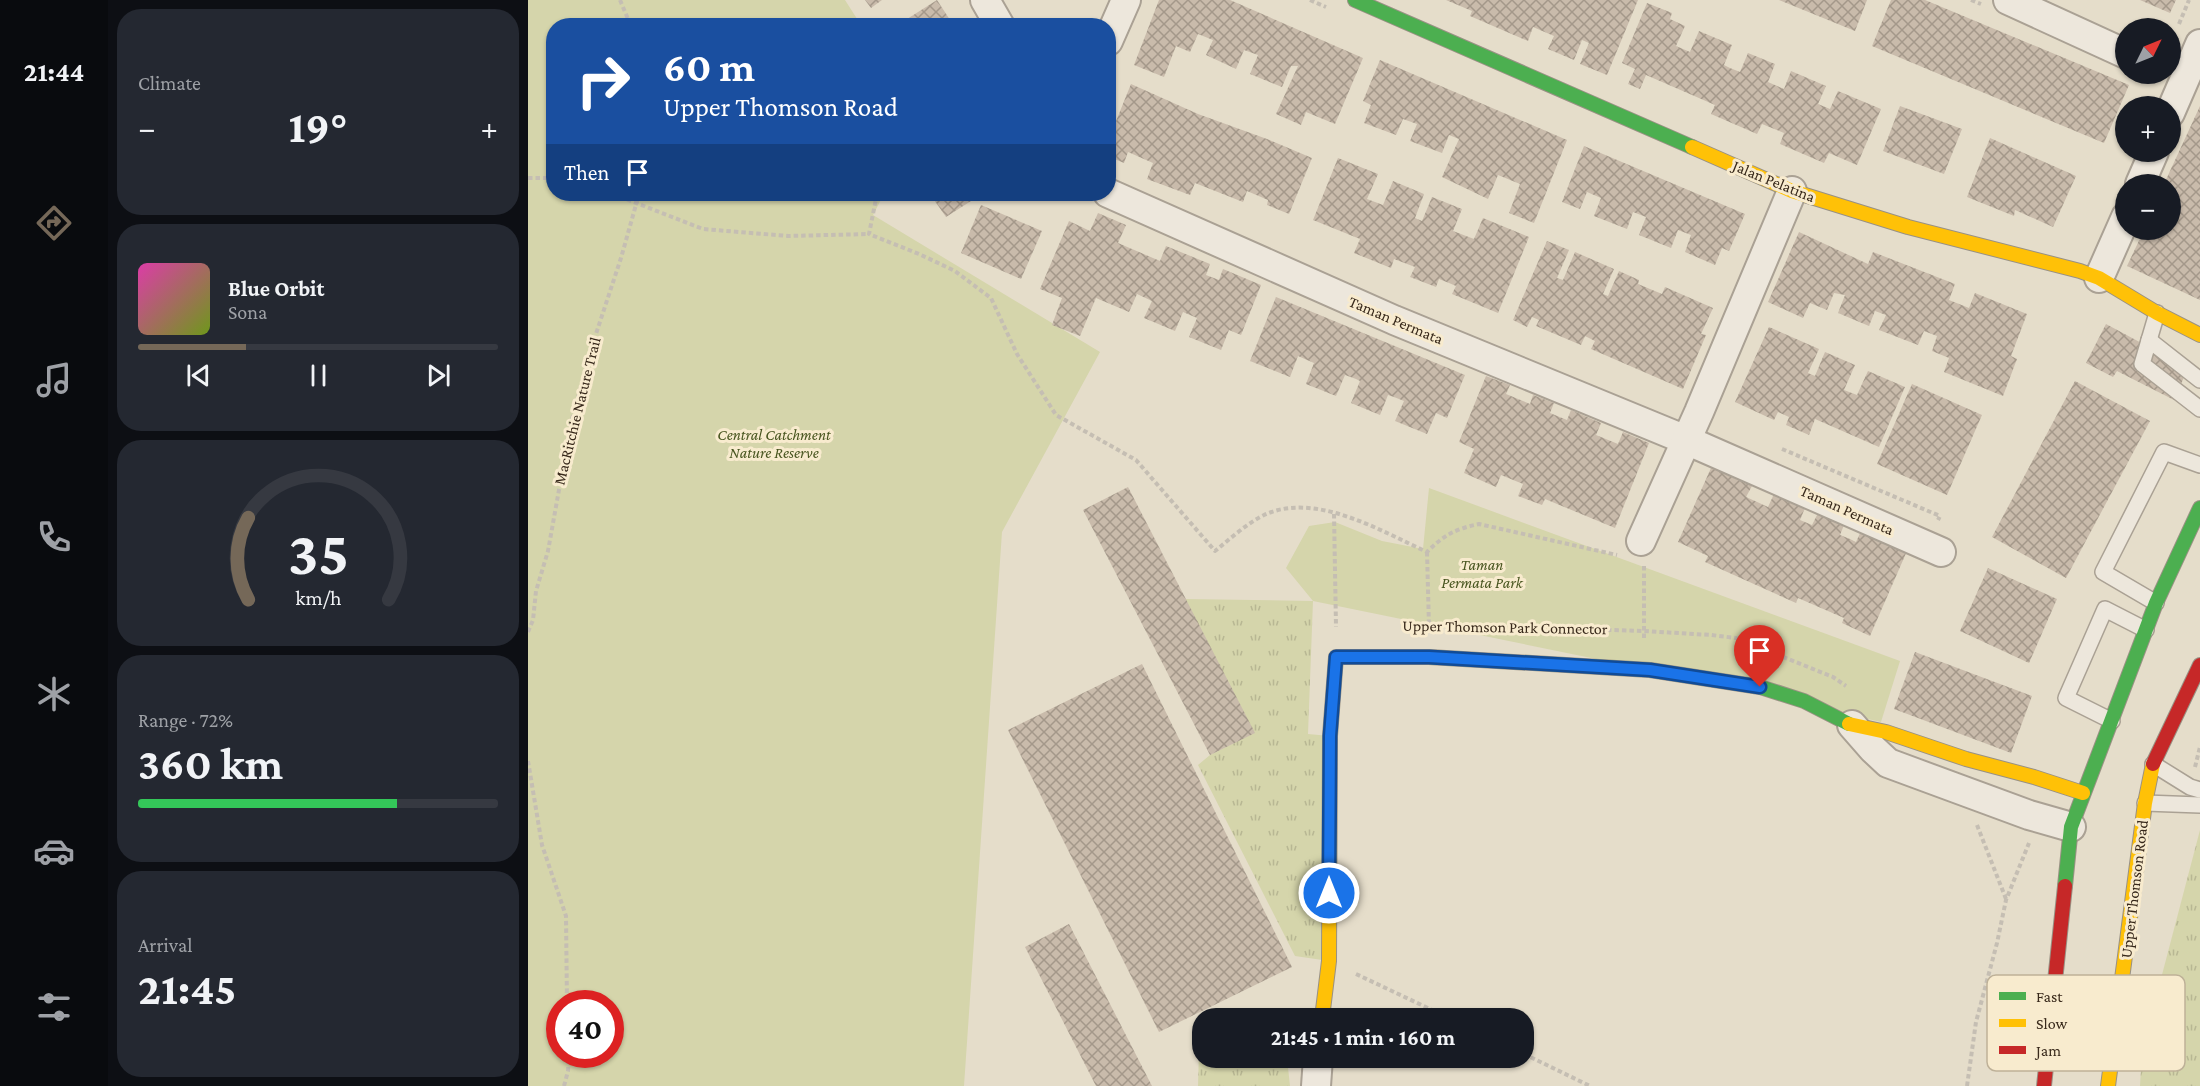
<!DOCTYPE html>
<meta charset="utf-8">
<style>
:root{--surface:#171b24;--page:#242831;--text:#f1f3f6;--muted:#9ea1a6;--line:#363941;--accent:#756858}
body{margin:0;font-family:"Crimson Pro",serif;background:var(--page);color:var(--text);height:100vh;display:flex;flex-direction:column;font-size:22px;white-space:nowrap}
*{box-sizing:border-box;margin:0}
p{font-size:20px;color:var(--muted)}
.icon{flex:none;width:33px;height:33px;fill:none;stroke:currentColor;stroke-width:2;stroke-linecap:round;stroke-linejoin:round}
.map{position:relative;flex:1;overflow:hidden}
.details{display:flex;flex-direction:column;gap:9px;padding:9px;background:#0d0f14;width:420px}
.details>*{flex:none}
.guide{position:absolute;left:18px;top:18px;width:570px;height:183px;border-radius:24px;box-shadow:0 2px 4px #0004;background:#1a4fa0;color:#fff;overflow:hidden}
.needle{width:39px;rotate:47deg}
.controls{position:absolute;left:1587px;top:18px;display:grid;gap:12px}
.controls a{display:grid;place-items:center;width:66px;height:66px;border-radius:50%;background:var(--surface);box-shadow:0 2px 4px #0004;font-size:30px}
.speed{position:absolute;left:18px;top:990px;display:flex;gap:12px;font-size:30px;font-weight:700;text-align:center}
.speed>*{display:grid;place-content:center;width:78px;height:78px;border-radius:50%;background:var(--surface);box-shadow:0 2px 4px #0004;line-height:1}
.speed .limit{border:9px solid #d22;background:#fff;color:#111}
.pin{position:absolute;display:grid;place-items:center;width:51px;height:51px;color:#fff;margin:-62px -26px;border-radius:50% 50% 50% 0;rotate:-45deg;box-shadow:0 0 6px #0007}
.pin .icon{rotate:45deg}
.me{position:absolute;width:66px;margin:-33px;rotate:0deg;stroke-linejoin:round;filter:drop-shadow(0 0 4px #0008)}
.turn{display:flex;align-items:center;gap:21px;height:126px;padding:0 18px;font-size:27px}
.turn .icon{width:78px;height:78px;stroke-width:2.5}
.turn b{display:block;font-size:42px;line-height:51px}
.then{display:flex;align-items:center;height:57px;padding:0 18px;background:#0003;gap:12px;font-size:22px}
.big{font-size:45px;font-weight:700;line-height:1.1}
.details .card{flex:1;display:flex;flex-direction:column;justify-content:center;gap:9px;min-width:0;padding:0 21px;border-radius:24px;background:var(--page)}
.details .dial{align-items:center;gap:0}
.dial svg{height:156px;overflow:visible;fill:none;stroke:var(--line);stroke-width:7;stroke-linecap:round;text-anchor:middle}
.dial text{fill:var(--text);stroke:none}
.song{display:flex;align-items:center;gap:18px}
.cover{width:72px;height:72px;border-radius:9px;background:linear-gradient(135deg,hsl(320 70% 55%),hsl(80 70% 35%))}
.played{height:6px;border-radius:3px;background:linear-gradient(90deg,var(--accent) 30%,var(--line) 30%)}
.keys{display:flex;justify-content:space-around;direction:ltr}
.heat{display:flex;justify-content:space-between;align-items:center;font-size:33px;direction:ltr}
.charge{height:9px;border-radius:4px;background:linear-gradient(90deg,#34c759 72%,var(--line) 0)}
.trip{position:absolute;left:664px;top:1008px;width:342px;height:60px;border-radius:24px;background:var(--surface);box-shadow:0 2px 4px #0004;font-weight:700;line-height:60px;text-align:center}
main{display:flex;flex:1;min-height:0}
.dock{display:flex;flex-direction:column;width:108px;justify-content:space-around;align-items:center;background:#090b0e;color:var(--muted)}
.dock .icon{width:42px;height:42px}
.dock .current{color:var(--accent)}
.dock b{font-size:27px;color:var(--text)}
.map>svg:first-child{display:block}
.grass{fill:url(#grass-tufts)}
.green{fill:#d5d5ab;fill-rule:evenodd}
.building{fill:url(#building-cross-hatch)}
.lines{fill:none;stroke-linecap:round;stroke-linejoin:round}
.lane-casing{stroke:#aaa194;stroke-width:18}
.street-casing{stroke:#aaa194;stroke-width:32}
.fast-casing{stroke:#999184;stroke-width:16}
.slow-casing{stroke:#999184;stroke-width:16}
.jam-casing{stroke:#999184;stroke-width:16}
.path{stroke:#c5beb3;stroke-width:4;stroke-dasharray:4.5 3;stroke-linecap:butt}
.lane{stroke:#ede7dc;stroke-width:15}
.street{stroke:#ede7dc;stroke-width:28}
.fast{stroke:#4caf50;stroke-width:14}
.slow{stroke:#ffc107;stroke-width:14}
.jam{stroke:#c62828;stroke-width:14}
.route-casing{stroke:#114b97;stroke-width:15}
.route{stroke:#1a73e8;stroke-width:10}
.labels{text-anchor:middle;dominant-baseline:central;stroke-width:6;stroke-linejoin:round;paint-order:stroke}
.street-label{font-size:16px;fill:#38291b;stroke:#f8ebce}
.park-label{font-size:16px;font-style:italic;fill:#495620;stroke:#f8ebce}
.key{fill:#f8ebce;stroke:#beb198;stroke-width:1.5}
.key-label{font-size:16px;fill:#38291b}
</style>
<main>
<nav class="dock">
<b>21:44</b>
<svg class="icon current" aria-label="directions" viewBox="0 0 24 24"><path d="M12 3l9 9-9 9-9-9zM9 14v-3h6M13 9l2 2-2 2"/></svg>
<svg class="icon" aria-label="music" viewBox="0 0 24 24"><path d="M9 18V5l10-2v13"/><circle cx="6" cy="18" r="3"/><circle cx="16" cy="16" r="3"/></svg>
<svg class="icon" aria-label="phone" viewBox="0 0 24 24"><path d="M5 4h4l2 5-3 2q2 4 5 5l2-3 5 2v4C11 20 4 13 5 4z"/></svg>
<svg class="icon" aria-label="climate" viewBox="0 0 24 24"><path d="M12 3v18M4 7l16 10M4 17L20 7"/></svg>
<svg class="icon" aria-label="car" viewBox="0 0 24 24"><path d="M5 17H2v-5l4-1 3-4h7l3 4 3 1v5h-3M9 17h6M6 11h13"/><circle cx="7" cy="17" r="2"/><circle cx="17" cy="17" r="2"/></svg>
<svg class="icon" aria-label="filters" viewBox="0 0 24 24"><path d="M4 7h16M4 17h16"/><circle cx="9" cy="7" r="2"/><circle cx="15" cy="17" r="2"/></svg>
</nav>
<section class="details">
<div class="card"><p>Climate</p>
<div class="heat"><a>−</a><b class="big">19°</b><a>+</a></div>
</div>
<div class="card">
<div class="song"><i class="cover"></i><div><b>Blue Orbit</b><p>Sona</p></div></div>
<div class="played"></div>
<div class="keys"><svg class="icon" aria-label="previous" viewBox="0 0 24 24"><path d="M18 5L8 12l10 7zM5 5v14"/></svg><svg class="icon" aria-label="pause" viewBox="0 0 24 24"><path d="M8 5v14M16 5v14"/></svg><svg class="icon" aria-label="next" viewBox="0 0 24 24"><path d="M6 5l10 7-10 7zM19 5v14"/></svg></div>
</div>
<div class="card dial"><svg viewBox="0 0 100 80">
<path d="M14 69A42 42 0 1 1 86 69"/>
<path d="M14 69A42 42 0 0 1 14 27" stroke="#756858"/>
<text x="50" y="56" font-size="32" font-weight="700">35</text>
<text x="50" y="72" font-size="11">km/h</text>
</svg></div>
<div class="card"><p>Range · 72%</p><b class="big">360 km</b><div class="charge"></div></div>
<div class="card"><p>Arrival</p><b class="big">21:45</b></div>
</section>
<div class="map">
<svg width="1672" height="1086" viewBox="0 0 1672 1086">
<defs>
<pattern id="grass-tufts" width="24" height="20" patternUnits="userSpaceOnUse" patternTransform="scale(1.5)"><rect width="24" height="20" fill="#d5d5ab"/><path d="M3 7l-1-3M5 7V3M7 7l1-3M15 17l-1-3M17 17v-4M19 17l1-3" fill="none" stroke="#b8b793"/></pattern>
<pattern id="building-cross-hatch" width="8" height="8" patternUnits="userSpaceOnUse" patternTransform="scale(1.5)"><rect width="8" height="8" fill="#c9bbab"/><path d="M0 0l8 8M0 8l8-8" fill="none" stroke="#a4988a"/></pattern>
</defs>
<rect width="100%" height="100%" fill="#e5ddca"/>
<g class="grass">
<path d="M657,599l128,2 -5,133 22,2 -1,225 -34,-5 -97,-191 12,-10 44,-22z"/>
<path d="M1672,830v256h-60l2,-35z"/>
<path d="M675,1048v10h84l3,28h-92l1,-37z"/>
</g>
<g class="green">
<path d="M0,0h317l16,25 -307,1v168h330l-11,21 227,137 -98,180 -38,554h-436zM32,1004h50v50h-50z"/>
<path d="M901,488l471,173 -19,61 -231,-52 -337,-69 -27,-33 23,-42 26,-4 47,19 41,8z"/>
</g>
<g class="building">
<path d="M337,0h17l-11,8z"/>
<path d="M409,0l17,26h-58z"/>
<path d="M631,0h71l133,58 -28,66 -29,-12 -5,13 -25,-11 22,-48h-7l-9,21 -32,-13 8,-19 -14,-5 -8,19 -30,-14 7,-15 -15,-6 -8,18 -14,-6 -12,31 -30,-12z"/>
<path d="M918,0h192l-31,75 -27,-11 9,-21 -7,-3 -8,20 -26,-11 6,-13 -21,-9 -5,14 -58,-25 2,-5z"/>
<path d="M1251,0h88l-12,31z"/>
<path d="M1363,0h34l204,85 -25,58 -232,-97z"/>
<path d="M1612,0h36l-6,13z"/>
<path d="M1119,3l25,10 -2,6 15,7 -9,20 14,6 9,-21 33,14 -8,20 6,3 10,4 8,-19 27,11 -7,18 9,4 7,3 7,-18 35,15 -8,18 12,5 8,-18 43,18 -24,56 -28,-12 -5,10 -44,-19 4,-11 -22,-9 -5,10 -46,-20 4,-9 -69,-30 -6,14 -12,-5 7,-15 -13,-6z"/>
<path d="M852,60l187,80 -33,83 -25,-10 11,-29 -22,-9 -10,24 -46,-22 17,-38 -10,-4 -7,18 -32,-12 7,-17 -14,-5 -7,16 -32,-12 7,-18 -8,-4z"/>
<path d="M603,84l67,30 69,25 45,19 -23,56 -22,-9 1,-5 -21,-9 -4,11 -48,-19 -5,12 -43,-16 6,-16 -25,-11 -4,11 -12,-5 4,-11 -8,-3v-3z"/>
<path d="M1372,106l62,23 -18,45 -61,-23z"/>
<path d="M1672,106v194l-73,-34 17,-36h26v-46h-6z"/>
<path d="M1462,138l86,38 -23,51 -38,-17 -1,6 -47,-19z"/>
<path d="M1056,146l161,68 -16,37 -7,-3 -7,17 -30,-13 6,-17 -13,-5 -7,18 -32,-13 7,-18 -13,-5 -6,17 -33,-13 7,-18 -14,-6 -7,17 -18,-7z"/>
<path d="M810,158l40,16 -11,25 16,6 10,-24 31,13 -9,24 7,3 10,-24 30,12 -9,22 21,8 9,-21 46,19 -31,76 -46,-19 4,-8 -7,-3 -10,-4 -3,8 -26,-10 5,-10 -21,-8 -3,9 -37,-15 6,-14 -47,-19z"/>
<path d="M402,194h52l-36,23z"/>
<path d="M453,205l61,26 -21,48 -60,-26z"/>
<path d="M570,213l28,12 -8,18 42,18 6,-15 44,18 -4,11 13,5 4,-11 38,16 -20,50 -12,-5 -8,20 -32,-13 8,-19 -14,-6 -8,19 -31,-13 8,-17 -15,-7 -8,18 -33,-14 -16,38 -28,-11 10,-27 -22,-9 29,-68 21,10z"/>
<path d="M1271,232l69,32 5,-12 82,32 -6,16 20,8 6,-15 52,21 -16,42 6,3 -14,37 -59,-24 5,-14 -17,-7 5,-15 -13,-5 -6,14 -39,-15 7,-15 -11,-4 -6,15 -31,-13 7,-18 -11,-2 -7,17 -17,-7 -7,15 -35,-16z"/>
<path d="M1019,241l22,9 -12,28 6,2 12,-28 39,17 -11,25 5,2 11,-25 20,9 -1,4 24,10 3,-7 48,21 -12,26 5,1 -23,54 -92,-40 4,-8 -10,-5 -4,9 -45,-19 3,-6 -7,-3 -5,10 -14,-7z"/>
<path d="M748,297l189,78 -18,43 -11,-5 -9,21 -32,-13 9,-20 -10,-4 -6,-2 -8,20 -29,-12 9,-22 -4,-2 -11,-4 -9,21 -30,-12 8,-21 -16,-7 -8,21 -40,-16z"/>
<path d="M1578,324l82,44 -14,32 -57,-29 -4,6 -27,-14z"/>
<path d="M1241,327l50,22 -11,24 7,3 10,-24 30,13 -11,25 13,5 11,-24 37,16 -26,60 -64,-28 -6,16 -23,-10 3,-8 -11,-5 -4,8 -39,-18z"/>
<path d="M958,376l24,9 -4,9 24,10 3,-9 21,8 -4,10 17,7 4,-10 30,13 -5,12 22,9 5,-12 26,11 -34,85 -70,-29 -3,6 -24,-9 5,-12 -22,-9 -5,12 -32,-14 10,-24 -15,-7z"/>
<path d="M1547,381l75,40 -84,157 -74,-41z"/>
<path d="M1384,384l70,31 -35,80 -70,-31z"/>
<path d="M1183,468l41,18 -6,11 9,4 13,6 6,-13 31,14 -5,12 12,5 6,-12 26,12 -4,10 10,4 6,3 5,-11 46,20 -37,85 -28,-13 2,-5 -46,-20 -2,5 -91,-41 3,-6 -30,-14z"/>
<path d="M600,487l127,246 -45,22 -127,-245z"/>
<path d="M1460,568l69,31 -28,64 -69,-32z"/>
<path d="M1387,652l117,44 -21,57 -117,-44z"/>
<path d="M614,664l150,303 -133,65 -151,-302z"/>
<path d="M541,924l83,162h-56l-71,-139z"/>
</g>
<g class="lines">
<defs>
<g id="lane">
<path d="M1629,313l-15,51 58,45"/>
<path d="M1621,340l51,40"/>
<path d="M1628,603l-53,-31 61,-120 36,13"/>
<path d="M1584,721l-46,-23 39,-89 41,21"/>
<path d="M1625,764l37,23 10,3"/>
<path d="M1617,803l55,2"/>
</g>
<g id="street">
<path d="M457,0l15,26"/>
<path d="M1480,0l118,54"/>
<path d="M580,41l18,-41"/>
<path d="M1642,113l30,-69"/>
<path d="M1612,184l14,-32"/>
<path d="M580,193l286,127 292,120 255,112"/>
<path d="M1571,278l27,-61"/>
<path d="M1113,541l58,-129 93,-221"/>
<path d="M1324,725l21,24 15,14 141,52 42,12"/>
<path d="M788,1086l2,-28"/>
</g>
<g id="fast">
<path d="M827,0l337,147"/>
<path d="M849,657h52l221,13 110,17 44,14 45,23"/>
<path d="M1537,886l6,-59 85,-224 44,-95"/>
</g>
<g id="slow">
<path d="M1164,147l100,44 116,36 172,44 19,7 58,35 43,22"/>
<path d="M1321,724l37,8 80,27 68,18 49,16"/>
<path d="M794,1018l7,-57 1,-225 6,-79h41"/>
<path d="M1580,1086l37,-283 8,-39"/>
</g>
<g id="jam">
<path d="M1625,764l47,-99"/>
<path d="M1516,1086l21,-200"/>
</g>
</defs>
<use href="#lane" class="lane-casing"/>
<use href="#street" class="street-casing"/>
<use href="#fast" class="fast-casing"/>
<use href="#slow" class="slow-casing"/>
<use href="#jam" class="jam-casing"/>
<g class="path">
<path d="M92,0l11,26"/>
<path d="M782,0l16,7"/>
<path d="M1443,0l10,4"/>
<path d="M1651,24l10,-24"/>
<path d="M580,80l6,-14"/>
<path d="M0,178h26"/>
<path d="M85,194l90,35 85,7 81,-2"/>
<path d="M349,194l-8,40 50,20 36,17 36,27 26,56 39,61 80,45 79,91c15,-12 31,-27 49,-36 51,-24 117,16 163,37 17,-17 28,-23 52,-28l138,31"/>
<path d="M1254,449l158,67 -2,4"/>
<path d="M806,514l2,113"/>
<path d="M899,552l2,74"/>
<path d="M1116,566v73"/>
<path d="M884,624l232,7 67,4 25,3 97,39 13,9"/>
<path d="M0,632l5,-12 3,-29 12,-40 23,-128 22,-80 28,-85 18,-64"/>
<path d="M0,761l14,84 24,71 1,88"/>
<path d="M1667,767l5,-20"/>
<path d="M1449,825l29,74"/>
<path d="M828,974l93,44"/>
<path d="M996,1054l66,32"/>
<path d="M36,1086l4,-15 1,-17"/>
<path d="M1439,1086l9,-64 21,-79 9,-43 23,-57"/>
</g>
<use href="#lane" class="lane"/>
<use href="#street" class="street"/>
<use href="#fast" class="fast"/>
<use href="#slow" class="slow"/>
<use href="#jam" class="jam"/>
</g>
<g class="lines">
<defs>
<path id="route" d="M801,893l1,-157 6,-79h93l221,13 110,17"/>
</defs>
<use href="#route" class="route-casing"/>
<use href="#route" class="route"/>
</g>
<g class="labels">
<g class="street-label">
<text transform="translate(1246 181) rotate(22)">Jalan Pelatina</text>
<text transform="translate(868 320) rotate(23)">Taman Permata</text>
<text transform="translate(49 411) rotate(-76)">MacRitchie Nature Trail</text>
<text transform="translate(1319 510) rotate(24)">Taman Permata</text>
<text transform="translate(977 627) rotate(1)">Upper Thomson Park Connector</text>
<text transform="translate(1606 889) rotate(-83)">Upper Thomson Road</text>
</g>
<g class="park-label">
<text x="246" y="434">Central Catchment<tspan x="246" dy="18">Nature Reserve</tspan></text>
<text x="954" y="564">Taman<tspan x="954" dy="18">Permata Park</tspan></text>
</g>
</g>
<rect x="1459" y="975" width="198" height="96" rx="9" class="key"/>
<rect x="1471" y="992" width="27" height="8" fill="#4caf50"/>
<rect x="1471" y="1019" width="27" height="8" fill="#ffc107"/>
<rect x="1471" y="1046" width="27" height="8" fill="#c62828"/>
<g class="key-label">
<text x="1508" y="1002">Fast</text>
<text x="1508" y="1029">Slow</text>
<text x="1508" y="1056">Jam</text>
</g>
</svg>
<div class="controls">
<a><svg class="needle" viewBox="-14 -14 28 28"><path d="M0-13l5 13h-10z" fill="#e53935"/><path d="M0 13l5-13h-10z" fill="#9ea1a6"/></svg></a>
<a>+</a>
<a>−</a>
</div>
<div class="speed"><div class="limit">40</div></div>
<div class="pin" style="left:1232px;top:687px;background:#d93025"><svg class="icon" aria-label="arrive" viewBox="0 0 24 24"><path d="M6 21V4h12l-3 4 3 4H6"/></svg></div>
<svg class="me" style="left:801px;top:893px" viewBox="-20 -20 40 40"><circle r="17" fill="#1a73e8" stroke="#fff" stroke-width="3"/><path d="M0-11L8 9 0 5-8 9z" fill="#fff"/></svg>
<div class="trip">21:45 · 1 min · 160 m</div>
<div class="guide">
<div class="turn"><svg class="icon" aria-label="right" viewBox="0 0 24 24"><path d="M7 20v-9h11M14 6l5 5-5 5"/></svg><div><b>60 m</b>Upper Thomson Road</div></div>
<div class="then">Then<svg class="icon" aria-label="arrive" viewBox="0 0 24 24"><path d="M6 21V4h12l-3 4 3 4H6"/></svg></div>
</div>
</div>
</main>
